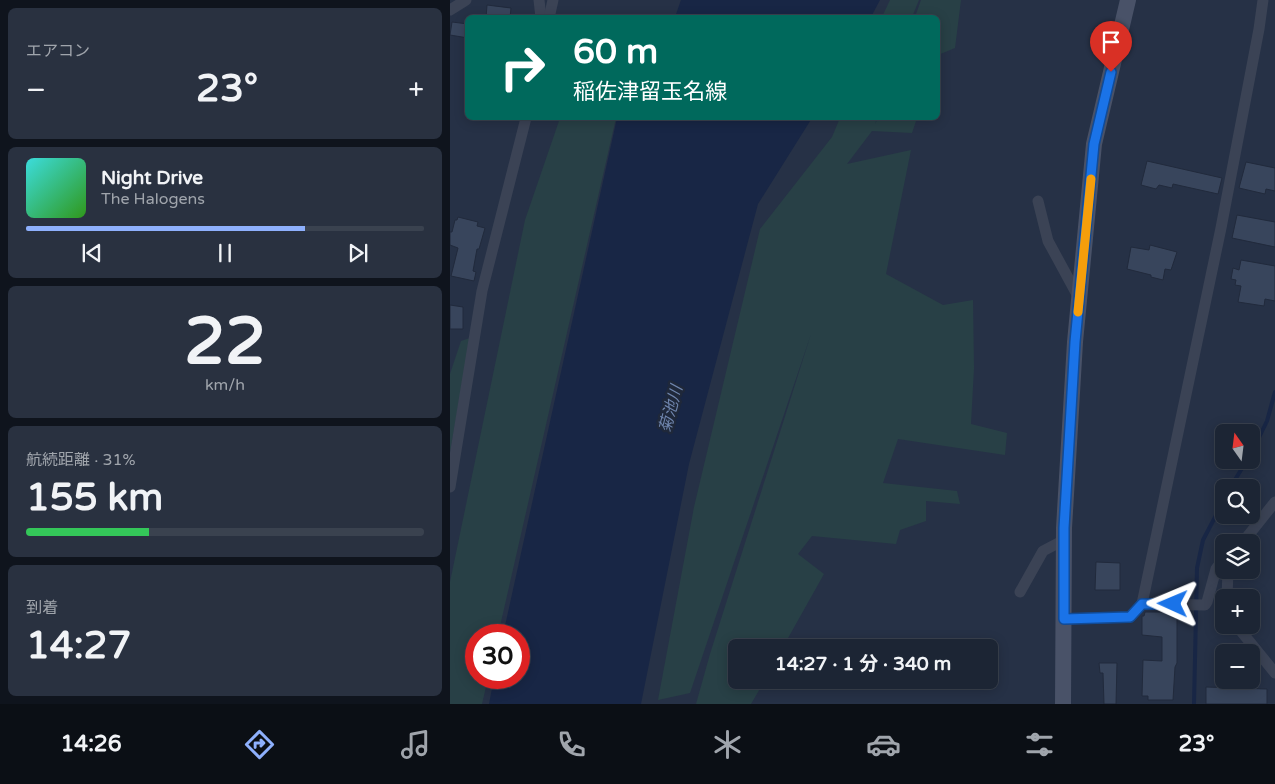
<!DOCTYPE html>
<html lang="ja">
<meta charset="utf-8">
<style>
:root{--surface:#1c2534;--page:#293140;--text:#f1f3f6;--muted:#a0a5ac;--line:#3a424f;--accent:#8eb0fd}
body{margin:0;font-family:"Varela Round","Noto Sans JP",sans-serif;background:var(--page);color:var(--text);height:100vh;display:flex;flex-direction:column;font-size:19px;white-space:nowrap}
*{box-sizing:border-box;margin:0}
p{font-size:16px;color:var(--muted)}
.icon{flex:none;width:28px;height:28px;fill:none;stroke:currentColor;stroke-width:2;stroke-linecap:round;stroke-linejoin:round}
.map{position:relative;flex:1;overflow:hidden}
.side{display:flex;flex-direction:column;gap:8px;padding:8px;background:#0f141d;width:450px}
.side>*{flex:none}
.banner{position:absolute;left:15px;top:15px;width:475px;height:105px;border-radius:8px;box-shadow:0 2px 12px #0003,0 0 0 1px var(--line);background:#00695c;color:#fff;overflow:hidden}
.needle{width:32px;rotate:346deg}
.fabs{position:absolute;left:765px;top:424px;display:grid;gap:10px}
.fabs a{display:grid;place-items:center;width:45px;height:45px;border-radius:8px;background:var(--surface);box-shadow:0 2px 12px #0003,0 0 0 1px var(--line);font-size:25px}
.speed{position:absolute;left:15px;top:624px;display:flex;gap:10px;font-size:25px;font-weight:700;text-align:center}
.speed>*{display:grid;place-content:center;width:65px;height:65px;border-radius:50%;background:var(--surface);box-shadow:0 2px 12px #0003,0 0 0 1px var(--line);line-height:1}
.speed .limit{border:8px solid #d22;background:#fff;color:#111}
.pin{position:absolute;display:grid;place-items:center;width:42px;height:42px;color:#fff;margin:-51px -21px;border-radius:50% 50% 50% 0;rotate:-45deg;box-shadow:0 0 5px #0007}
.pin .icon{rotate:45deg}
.me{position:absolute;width:55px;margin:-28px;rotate:271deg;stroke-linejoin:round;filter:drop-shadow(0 0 4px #0008)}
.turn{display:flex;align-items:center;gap:18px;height:105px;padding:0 25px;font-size:22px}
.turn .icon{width:65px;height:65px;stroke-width:2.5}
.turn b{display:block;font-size:35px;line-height:42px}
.big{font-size:38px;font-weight:700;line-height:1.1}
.side .widget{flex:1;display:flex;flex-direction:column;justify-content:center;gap:8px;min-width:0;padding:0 18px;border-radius:8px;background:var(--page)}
.side .dial{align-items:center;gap:0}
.dial b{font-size:65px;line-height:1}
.song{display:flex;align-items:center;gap:15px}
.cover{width:60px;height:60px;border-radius:8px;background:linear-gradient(135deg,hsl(180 70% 55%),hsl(110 70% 35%))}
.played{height:5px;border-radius:2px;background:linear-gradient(90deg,var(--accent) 70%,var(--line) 70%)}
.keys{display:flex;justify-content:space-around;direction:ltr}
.heat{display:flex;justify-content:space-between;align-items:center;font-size:28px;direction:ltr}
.charge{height:8px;border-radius:4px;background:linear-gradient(90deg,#34c759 31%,var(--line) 0)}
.trip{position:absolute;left:278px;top:639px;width:270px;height:50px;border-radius:8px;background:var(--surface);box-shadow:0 2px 12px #0003,0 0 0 1px var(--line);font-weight:700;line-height:50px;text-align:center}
.dock{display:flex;height:80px;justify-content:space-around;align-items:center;background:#0b0f15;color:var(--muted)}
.dock .icon{width:35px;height:35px}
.dock .active{color:var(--accent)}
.dock b{font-size:22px;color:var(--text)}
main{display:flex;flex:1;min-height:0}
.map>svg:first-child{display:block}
.green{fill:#284046}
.water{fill:#182645}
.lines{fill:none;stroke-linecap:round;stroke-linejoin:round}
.stream{stroke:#182645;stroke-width:4}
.building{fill:#38455c;stroke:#212a3c}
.minor{stroke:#3b4355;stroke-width:11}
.secondary{stroke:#495268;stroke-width:16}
.route-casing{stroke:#114b97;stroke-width:12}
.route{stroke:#1a73e8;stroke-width:9}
.slow{stroke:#f59e0b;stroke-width:9}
.labels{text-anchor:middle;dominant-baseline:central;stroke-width:5;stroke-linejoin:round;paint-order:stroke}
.water-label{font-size:16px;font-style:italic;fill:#7086ae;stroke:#1f283a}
</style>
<main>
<section class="side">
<div class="widget"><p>エアコン</p>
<div class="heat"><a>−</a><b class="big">23°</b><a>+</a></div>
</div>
<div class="widget">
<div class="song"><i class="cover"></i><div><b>Night Drive</b><p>The Halogens</p></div></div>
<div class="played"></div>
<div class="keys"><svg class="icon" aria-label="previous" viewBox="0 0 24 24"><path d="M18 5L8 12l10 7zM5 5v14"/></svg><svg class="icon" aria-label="pause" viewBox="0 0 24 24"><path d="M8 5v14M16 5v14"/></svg><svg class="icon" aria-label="next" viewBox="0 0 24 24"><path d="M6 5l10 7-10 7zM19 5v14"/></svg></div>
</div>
<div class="widget dial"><b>22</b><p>km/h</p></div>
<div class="widget"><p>航続距離 · 31%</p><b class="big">155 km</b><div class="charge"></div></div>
<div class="widget"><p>到着</p><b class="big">14:27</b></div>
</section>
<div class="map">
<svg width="825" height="704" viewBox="0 0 825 704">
<rect width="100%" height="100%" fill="#263146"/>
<g class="green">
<path d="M440,0h29l-7,17h-30z"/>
<path d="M471,0h40l-6,48 -17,7v-37l-23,-1z"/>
<path d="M110,118h56l-118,517h-22v43h12l-6,26h-32v-122l75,-362z"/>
<path d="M390,118h37l-2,6 3,-6h39l-5,15 -40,-2 -25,33 64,-14 -25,124 57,31 30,-5 1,68 -3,56 36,9 -2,22 -107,-16 -15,44 74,8 3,13 -34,-3v20l-26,9 -4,14 -84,-8 -14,18 26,20 -41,73 -47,1v32h29l-14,24h-55l14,-50 101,-320 -121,359 -32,7 36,-193 66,-278 72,-92z"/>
<path d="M20,338l-20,115v-79l11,-33z"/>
</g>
<g class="water">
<path d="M231,0h199l-9,17h-196z"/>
<path d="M167,118h195l-54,86 -69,260 -48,240h-152l5,-26h25v-43h-16z"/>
</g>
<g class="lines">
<g class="stream">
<path d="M801,454l16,-33 8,-29"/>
<path d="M780,488l17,-28"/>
<path d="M744,704l3,-136 6,-28 21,-40"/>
</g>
</g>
<g class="building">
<path d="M37,5l24,3 -1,10h-24z"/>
<path d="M2,22l16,2v14l-18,-3z"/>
<path d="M697,161l75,17 -4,16 -45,-10 -1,4 -13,-3 -3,4 -15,-4z"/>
<path d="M796,162l29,6v23l-9,-2 -1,5 -26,-6z"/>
<path d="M787,215l38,7v25l-43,-9z"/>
<path d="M8,217l20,5 -1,4 8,2 -6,21h-2l-4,22 3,1 -2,9 -23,-5 7,-28 -8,-3v-13h2l3,-12h2z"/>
<path d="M700,245l27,7 -6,18 -6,-1 -2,11 -12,-3v-2l-24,-6 4,-22 18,3z"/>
<path d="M791,260l34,6v35l-10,-2 -1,7 -26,-4 3,-16 -6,-1 1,-5 -5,-1 2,-11 6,2z"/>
<path d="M0,305l13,2v22h-13z"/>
<path d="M646,562l24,1v27h-25z"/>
<path d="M695,612h32v51l-2,4 -2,33h-25v-4h-6l1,-36 19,1v-24l-20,-2v-19h2z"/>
<path d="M649,663h18l-1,41h-12l-1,-31h-3z"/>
<path d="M756,687l61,2v15h-61z"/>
</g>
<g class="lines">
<g class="minor">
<path d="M89,0l2,18"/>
<path d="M0,10l16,-10"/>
<path d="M99,18l4,-18"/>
<path d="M588,201l10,40 31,57"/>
<path d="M0,487l32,-196 44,-173"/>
<path d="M793,542l32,-40"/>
<path d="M570,592l23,-41 21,-11"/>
<path d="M777,598l1,-28"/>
<path d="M692,604l63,1 2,-3 9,-33 8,-11"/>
<path d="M614,619l66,-2 12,-13 79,-376 38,-199 4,-29"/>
<path d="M786,625l39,48"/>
</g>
<path class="secondary" d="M613,704l1,-176 11,-186 19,-198 34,-144"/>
</g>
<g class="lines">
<defs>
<path id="route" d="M661,72l-17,72 -19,198 -11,186v91l66,-2 12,-13h31"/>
</defs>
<use href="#route" class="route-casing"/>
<use href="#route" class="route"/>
<path class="slow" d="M628,312l13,-133"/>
</g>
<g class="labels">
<g class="water-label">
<text transform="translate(221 409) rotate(-75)">菊池川</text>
</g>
</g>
</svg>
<div class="fabs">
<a><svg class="needle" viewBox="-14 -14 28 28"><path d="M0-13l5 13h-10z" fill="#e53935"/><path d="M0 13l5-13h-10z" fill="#a0a5ac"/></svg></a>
<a><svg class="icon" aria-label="search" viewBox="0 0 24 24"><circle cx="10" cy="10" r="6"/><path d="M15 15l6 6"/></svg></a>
<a><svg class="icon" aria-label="layers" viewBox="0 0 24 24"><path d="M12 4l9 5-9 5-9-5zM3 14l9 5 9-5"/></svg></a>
<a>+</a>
<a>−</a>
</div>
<div class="speed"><div class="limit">30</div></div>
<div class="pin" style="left:661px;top:72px;background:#d93025"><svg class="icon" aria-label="arrive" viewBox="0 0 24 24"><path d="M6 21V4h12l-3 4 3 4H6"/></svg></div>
<svg class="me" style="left:723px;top:604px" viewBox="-20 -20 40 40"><path d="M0-17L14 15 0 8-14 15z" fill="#1a73e8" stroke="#fff" stroke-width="4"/></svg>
<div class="trip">14:27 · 1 分 · 340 m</div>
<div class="banner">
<div class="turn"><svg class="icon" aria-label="right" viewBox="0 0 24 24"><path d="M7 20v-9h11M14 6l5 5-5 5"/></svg><div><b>60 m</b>稲佐津留玉名線</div></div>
</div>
</div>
</main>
<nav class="dock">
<b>14:26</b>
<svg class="icon active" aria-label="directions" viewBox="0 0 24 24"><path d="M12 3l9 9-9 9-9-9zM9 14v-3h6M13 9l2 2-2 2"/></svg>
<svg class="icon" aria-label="music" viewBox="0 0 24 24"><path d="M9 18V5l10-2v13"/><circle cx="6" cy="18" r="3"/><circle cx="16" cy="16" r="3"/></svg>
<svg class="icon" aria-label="phone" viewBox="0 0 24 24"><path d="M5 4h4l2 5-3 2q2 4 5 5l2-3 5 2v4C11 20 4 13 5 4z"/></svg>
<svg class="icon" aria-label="climate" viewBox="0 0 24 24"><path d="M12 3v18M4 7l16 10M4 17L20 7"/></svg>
<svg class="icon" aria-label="car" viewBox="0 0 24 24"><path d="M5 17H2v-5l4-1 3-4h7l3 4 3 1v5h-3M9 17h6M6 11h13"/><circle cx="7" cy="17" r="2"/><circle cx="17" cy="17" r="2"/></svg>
<svg class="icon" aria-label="filters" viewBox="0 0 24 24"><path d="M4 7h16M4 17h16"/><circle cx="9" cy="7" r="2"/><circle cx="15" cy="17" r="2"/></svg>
<b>23°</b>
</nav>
